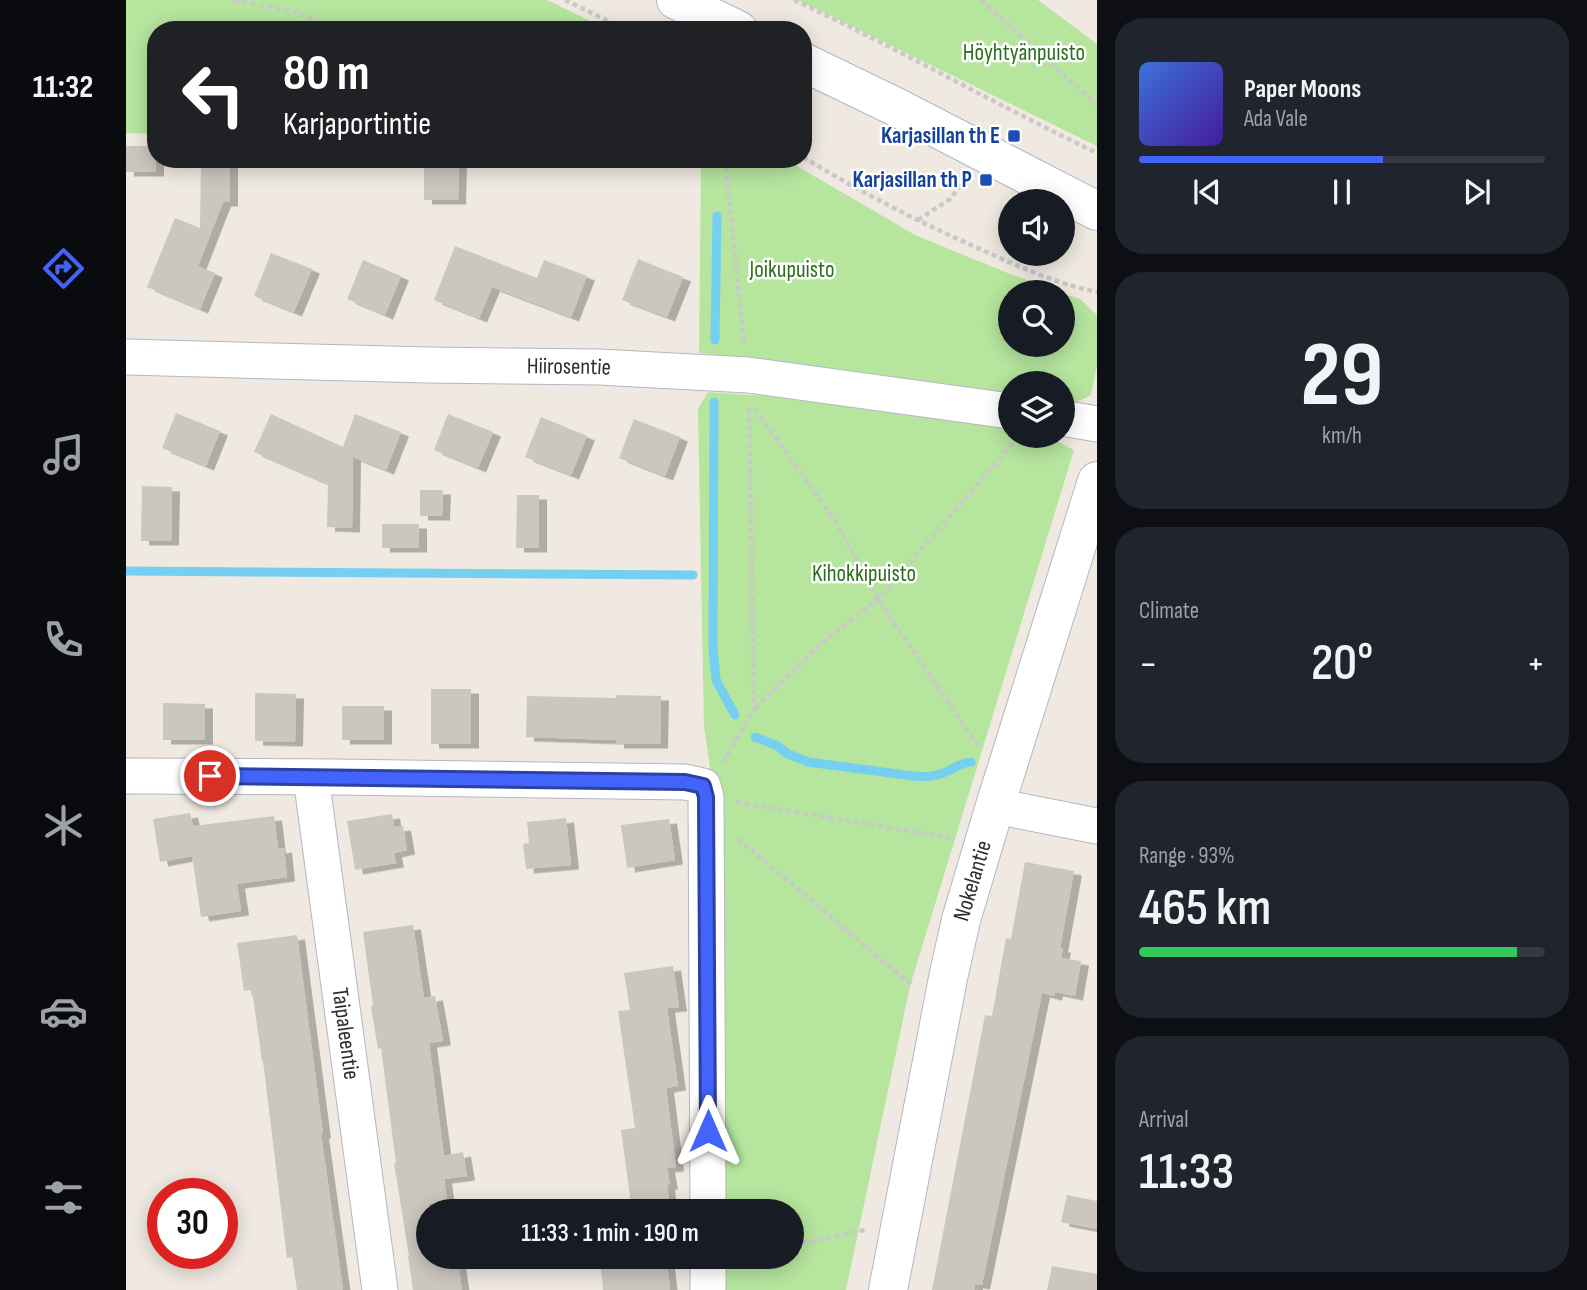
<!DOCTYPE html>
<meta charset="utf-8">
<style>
:root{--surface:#171b24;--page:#20242c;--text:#f1f3f6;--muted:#9ea1a6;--line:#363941;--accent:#4264fb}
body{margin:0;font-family:"Sofia Sans Condensed",sans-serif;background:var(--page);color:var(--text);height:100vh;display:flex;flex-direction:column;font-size:26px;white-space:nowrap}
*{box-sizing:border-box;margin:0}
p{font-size:23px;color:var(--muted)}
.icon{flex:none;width:38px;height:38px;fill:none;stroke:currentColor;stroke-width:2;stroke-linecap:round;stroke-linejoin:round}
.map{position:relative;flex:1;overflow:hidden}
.side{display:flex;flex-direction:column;gap:18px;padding:18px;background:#0d0f14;width:490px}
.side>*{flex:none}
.top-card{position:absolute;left:21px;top:21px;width:665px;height:147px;border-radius:28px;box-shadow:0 4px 18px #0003;background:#202124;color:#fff;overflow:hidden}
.controls{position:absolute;left:872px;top:189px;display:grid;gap:14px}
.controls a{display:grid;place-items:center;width:77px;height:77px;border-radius:50%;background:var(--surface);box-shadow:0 4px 18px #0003;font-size:35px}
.speed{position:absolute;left:21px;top:1178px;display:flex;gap:14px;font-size:35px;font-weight:700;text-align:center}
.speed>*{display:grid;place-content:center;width:91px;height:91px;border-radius:50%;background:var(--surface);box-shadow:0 4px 18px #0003;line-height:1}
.speed .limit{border:10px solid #d22;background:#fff;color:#111}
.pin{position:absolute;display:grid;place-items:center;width:60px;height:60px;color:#fff;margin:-30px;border:4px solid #fff;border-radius:50%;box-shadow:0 2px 7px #0007}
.me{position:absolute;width:77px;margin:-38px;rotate:0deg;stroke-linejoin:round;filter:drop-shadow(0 0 5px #0008)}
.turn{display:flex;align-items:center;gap:24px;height:147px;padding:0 21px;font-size:32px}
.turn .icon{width:91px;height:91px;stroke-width:2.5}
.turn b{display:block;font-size:49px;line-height:60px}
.big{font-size:52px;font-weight:600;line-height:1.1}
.side .widget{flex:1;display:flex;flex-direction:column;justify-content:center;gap:10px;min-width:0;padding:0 24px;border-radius:28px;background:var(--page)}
.side .dial{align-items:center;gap:0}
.dial b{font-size:91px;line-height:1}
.song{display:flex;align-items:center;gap:21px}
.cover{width:84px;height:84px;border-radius:10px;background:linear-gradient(135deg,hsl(220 70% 55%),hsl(260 70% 35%))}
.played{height:7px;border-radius:4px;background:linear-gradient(90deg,var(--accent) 60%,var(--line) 60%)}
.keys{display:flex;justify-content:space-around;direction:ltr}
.heat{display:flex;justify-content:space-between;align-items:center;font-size:38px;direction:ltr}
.charge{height:10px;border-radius:5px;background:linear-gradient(90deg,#34c759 93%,var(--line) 0)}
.trip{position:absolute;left:290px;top:1199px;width:388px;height:70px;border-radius:35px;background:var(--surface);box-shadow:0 4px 18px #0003;font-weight:600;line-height:70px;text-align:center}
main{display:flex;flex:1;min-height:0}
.dock{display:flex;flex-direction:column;width:126px;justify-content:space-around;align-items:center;background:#090b0e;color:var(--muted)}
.dock .icon{width:49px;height:49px}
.dock .selected{color:var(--accent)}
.dock b{font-size:32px;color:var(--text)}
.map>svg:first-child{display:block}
.green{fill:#b6e59e}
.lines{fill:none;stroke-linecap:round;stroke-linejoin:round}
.stream{stroke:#75cff0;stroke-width:9}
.building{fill:#cbc7bf;filter:url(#shadow)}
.minor-casing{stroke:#b4b7c1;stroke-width:37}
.tertiary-casing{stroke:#b4b7c1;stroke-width:40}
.secondary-casing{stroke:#b4b7c1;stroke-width:40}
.path{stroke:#c9c9c9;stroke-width:4.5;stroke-dasharray:5 3.5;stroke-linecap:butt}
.minor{stroke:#fff;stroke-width:35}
.tertiary{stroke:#fff;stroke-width:38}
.secondary{stroke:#fff;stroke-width:38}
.route-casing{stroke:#2b41a3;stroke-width:18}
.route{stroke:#4264fb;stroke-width:12}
.transit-dot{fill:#1a4fb4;stroke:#fff;stroke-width:2.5}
.labels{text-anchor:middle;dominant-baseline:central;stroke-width:5;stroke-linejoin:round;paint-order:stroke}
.park-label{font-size:23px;fill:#2c6e1b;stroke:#fff}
.transit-label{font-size:23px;font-weight:bold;fill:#164399;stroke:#fff;text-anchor:end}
.street-label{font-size:23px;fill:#2e2e2e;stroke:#fff}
</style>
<main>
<nav class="dock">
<b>11:32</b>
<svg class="icon selected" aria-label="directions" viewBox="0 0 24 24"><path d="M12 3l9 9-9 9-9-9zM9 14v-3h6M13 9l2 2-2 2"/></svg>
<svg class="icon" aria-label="music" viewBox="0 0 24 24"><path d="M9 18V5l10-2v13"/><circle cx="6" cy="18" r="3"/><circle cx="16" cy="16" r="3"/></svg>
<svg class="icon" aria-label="phone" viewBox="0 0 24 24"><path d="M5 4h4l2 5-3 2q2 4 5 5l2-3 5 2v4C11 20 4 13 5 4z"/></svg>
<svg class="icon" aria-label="climate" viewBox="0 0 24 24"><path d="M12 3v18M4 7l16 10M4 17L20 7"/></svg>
<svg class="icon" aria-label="car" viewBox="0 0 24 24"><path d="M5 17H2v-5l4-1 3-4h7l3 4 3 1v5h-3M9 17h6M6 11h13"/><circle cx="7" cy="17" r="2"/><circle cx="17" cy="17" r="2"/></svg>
<svg class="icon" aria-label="filters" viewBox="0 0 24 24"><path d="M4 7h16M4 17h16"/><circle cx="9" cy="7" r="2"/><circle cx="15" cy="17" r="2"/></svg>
</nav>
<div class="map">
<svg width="971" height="1290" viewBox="0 0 971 1290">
<defs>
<filter id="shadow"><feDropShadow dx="8" dy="4.5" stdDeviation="0" flood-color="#0004"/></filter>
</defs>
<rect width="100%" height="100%" fill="#efe9e1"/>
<g class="green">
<path d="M0,0h421l62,30h-453v104l-30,-1z"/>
<path d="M672,0h240l59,44v102z"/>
<path d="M456,159h203l130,76 95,39 51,18h-51v53h52v-52l18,6 17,16v51l-6,29 -16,8 -13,-2v-18h-52v11l-202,-29 -109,-12 2,-187z"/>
<path d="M582,392l57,4 245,31v9h38l26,14 -164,536 -64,304h-127v-33l74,-1v-45h-74l2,-365 -17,-120 -6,-317z"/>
</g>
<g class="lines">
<g class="stream">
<path d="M589,340l2,-124"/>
<path d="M588,402l-1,245 3,33 19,35"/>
<path d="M0,571l567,4"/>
<path d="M629,737l23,9 8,7 22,9 105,14c10,1 20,1 30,-3 12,-4 15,-10 28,-11"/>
</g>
</g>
<g class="building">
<rect x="0" y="146" width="30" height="26"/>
<path d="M75,159h29v43h-7l-25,64 17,7 -15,36 -53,-22 28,-69 25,10z"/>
<path d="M298,159h35l-1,41h-34z"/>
<path d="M329,246l82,32 7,-18 43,16 -16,41 -79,-30 -13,31 -45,-18z"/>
<path d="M145,253l41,16 -18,43 -40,-16z"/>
<path d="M512,259l45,18 -16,40 -45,-17z"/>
<path d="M237,260l38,16 -16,39 -38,-16z"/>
<path d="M50,413l44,18 -14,35 -44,-18z"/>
<path d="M145,414l72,33 12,-33 46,18 -15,38 -33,-13 -1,71 -25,-1 1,-43 -74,-32z"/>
<path d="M322,414l45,18 -15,36 -44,-18z"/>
<path d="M415,417l46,19 -16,39 -46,-18z"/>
<path d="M508,419l46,18 -15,39 -46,-18z"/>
<path d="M16,486l30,1 -1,54h-30z"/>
<path d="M294,490h23l-1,26h-22z"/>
<path d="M391,495h22v53h-23z"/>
<rect x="256" y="524" width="37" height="24"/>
<rect x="305" y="689" width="40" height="55"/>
<path d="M129,693l41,1 -1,48 -40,-1z"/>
<path d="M490,695l45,1 -1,48h-44v-4l-90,-3 1,-41 89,2z"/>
<path d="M37,703l42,1v36h-42z"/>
<rect x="216" y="706" width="42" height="34"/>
<path d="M64,813l3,13 81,-10 4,33 6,-1 3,29 -50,7 4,27 -40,6 -9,-61 -32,6 -7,-43z"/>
<path d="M266,814l2,13 9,-1 4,24 -13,3 2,10 -41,7 -8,-49z"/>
<path d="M440,818l5,47 -45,4 -3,-25 6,-1 -2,-21z"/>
<path d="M543,819l6,41 -48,8 -6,-43z"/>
<path d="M899,862l49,9 -14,77h3l-2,10 20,3 -6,35 -20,-4 -1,4 -12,-3 -60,292 -7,-1 -1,6h-42l53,-275 7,1 14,-78 5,1z"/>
<path d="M287,925l11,73 11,-2 8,45 -14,2 15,113 19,-4 4,24 -23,3 3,22 -18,3v52h28l5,34h-49l-5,-34h1l-15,-93h2l-15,-115 -3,1 -7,-42 2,-1 -10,-74z"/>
<path d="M171,935l26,199h-2l22,156h-46l-5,-33 -5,1 -24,-197h-1l-10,-71 -8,1 -7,-48z"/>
<path d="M547,966l6,41 -12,1 11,78 -12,2 10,79 -9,1 3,17h-3l3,26h-38l-11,-81 14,-2 -17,-117 12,-1 -6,-37z"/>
<path d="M941,1195l30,6v28l-36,-7z"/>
<path d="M474,1256h66l4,34h-67z"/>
<path d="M926,1266l45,8v16h-50z"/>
</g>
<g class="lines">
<defs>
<g id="minor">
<path id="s1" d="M0,357l302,8 171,2 149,8 262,36"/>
<path d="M936,418l35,6"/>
<path d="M0,776l209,1 350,5 18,4 3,11 2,414"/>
<path id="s2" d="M185,777l69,513"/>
<path d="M869,806l102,20"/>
<path d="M582,1256v34"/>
</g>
<g id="tertiary">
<path id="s3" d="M762,1290l60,-312 13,-58 34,-114 102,-325"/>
</g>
<g id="secondary">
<path d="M550,0l62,30"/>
<path d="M677,62l93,45 201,104"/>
</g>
</defs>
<use href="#minor" class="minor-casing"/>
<use href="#tertiary" class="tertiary-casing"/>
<use href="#secondary" class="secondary-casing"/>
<g class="path">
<path d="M108,0l63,12 42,18"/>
<path d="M439,0l62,30"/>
<path d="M668,0c103,48 201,104 303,153"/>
<path d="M855,0l116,105"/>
<path d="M677,157c54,33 110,62 168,88 40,18 82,38 126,47"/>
<path d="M599,159l19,184"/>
<path d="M792,220l32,-21 15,-19 2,1"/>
<path d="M629,409l81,113 42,77 100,147"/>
<path d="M629,708l67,-65 56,-44 136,-157"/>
<path d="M597,762l31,-53 -5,-301"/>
<path d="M610,802l215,36"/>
<path d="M612,839l175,147"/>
<path d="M667,1245l72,-15"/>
</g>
<use href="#minor" class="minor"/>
<use href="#tertiary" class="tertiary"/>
<use href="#secondary" class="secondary"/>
</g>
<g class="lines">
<defs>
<path id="route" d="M84,776l475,6 18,4 3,11 2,334"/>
</defs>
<use href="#route" class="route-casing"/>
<use href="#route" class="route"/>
</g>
<g class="transit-dot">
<rect x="881" y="129" width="14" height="14" rx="3.5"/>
<rect x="853" y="173" width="14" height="14" rx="3.5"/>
</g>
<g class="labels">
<g class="park-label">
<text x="898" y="53">Höyhtyänpuisto</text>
<text x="666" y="270">Joikupuisto</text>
<text x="738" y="574">Kihokkipuisto</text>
</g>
<g class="transit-label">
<text x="874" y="136">Karjasillan th E</text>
<text x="846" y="180">Karjasillan th P</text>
</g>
<g class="street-label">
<text stroke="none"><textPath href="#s1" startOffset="443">Hiirosentie</textPath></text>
<text stroke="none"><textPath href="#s3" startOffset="418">Nokelantie</textPath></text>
<text stroke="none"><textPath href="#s2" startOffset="259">Taipaleentie</textPath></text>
</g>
</g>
</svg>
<div class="controls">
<a><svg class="icon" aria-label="sound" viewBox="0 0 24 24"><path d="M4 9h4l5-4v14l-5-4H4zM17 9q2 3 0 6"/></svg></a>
<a><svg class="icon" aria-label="search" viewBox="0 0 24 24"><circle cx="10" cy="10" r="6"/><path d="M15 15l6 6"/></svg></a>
<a><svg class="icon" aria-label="layers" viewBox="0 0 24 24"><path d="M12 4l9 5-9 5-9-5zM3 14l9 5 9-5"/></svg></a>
</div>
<div class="speed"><div class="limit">30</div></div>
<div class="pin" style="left:84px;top:776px;background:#d93025"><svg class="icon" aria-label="arrive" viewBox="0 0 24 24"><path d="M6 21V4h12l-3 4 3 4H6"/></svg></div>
<svg class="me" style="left:582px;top:1131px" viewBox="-20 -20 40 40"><path d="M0-17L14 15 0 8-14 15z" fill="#4264fb" stroke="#fff" stroke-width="4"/></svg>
<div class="trip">11:33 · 1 min · 190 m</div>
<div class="top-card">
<div class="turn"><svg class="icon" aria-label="left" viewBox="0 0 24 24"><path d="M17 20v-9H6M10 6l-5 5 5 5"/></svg><div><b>80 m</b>Karjaportintie</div></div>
</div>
</div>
<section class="side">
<div class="widget">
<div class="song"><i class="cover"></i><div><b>Paper Moons</b><p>Ada Vale</p></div></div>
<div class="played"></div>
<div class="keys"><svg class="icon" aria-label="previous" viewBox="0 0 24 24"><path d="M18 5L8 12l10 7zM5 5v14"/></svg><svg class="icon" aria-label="pause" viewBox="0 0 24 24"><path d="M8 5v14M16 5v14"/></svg><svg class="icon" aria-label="next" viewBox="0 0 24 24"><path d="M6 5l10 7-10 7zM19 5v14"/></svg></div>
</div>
<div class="widget dial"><b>29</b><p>km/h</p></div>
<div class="widget"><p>Climate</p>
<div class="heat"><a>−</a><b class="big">20°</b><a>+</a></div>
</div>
<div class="widget"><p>Range · 93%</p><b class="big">465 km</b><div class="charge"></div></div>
<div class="widget"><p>Arrival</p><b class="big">11:33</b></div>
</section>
</main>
